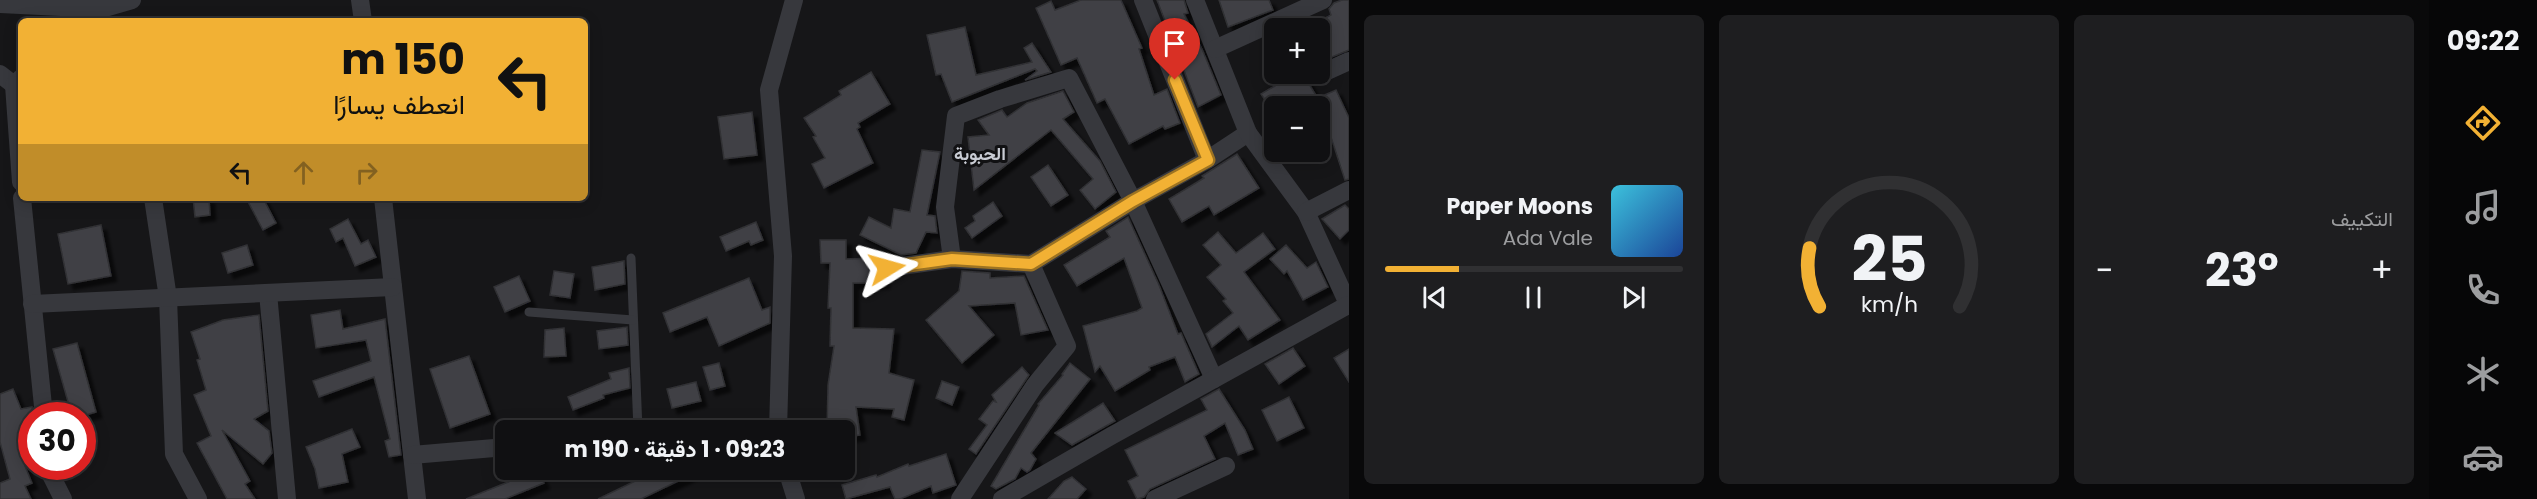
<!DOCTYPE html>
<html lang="ar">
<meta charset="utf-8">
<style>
:root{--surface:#101012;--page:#1e1e20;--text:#f1f3f6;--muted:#9c9d9f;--line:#303032;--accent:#f2b134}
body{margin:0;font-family:Poppins,Vazirmatn,sans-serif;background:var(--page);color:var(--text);direction:rtl;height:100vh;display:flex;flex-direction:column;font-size:22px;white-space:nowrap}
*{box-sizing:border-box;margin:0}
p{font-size:20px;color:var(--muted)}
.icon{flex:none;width:33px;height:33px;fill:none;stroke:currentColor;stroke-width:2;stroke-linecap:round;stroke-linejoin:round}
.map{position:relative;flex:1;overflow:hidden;direction:ltr}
.details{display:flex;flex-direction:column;gap:15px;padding:15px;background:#09090a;width:1080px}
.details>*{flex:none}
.hud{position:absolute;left:18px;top:18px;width:570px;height:183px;border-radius:9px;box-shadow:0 3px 15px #0003,0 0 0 2px var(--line);direction:rtl;background:#f2b134;color:#111;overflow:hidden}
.fabs{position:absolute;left:1264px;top:18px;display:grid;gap:12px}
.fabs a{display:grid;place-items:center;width:66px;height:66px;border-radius:9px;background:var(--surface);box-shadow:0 3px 15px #0003,0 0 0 2px var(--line);font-size:30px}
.speed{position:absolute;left:18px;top:402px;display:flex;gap:12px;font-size:30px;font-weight:700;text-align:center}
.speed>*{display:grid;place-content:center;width:78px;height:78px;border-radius:50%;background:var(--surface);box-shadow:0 3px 15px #0003,0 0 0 2px var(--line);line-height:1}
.speed .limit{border:9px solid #d22;background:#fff;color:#111}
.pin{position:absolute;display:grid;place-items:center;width:51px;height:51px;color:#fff;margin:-62px -26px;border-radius:50% 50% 50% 0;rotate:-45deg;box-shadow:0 0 6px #0007}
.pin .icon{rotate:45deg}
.me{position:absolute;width:66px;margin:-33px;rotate:82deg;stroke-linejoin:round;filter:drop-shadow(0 0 4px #0008)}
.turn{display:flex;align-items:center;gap:21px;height:126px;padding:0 24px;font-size:27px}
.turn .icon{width:78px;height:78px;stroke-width:2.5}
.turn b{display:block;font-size:42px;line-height:51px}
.lanes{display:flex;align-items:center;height:57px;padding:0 24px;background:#0003;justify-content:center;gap:30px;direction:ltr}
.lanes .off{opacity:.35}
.big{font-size:45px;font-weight:700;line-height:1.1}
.details .widget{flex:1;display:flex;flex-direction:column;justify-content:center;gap:9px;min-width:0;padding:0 21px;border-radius:9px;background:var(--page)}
.details .dial{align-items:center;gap:0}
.dial svg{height:156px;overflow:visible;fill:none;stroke:var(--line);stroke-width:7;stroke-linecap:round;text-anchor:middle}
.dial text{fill:var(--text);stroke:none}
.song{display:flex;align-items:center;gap:18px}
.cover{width:72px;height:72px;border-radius:9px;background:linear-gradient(135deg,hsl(190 70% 55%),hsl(220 70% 35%))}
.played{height:6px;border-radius:3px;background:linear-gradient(90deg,var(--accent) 25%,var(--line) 25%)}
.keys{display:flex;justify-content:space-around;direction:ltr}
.heat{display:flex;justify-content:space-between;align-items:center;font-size:33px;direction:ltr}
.details .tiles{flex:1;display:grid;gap:15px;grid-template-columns:repeat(3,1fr)}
.trip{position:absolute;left:495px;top:420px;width:360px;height:60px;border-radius:9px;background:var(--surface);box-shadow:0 3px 15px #0003,0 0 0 2px var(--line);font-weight:700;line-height:60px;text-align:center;direction:rtl}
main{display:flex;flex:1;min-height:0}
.tabs{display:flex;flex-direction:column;width:108px;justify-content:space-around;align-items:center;background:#060607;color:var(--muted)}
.tabs .icon{width:42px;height:42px}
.tabs .active{color:var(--accent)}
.tabs b{font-size:27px;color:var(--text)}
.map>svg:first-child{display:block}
.building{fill:#404145;stroke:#303034;stroke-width:1.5;filter:url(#shadow)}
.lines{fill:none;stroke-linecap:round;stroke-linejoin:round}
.lane{stroke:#37383d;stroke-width:9}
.street{stroke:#37383d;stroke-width:18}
.route-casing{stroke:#9d7322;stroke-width:15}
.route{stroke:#f2b134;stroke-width:10}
.labels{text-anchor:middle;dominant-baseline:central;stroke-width:6;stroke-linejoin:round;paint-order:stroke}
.neighbourhood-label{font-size:18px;font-weight:bold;fill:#c9ccd4;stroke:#111113}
</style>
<main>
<nav class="tabs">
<b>09:22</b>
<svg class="icon active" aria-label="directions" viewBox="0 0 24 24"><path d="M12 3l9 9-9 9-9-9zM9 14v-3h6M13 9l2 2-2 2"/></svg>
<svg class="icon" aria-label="music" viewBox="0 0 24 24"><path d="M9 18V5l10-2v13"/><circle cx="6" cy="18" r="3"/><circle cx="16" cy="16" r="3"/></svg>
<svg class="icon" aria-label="phone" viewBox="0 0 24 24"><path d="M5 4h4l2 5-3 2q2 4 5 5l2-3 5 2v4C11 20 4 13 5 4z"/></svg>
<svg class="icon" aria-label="climate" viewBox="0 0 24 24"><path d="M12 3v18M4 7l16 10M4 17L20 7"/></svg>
<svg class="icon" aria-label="car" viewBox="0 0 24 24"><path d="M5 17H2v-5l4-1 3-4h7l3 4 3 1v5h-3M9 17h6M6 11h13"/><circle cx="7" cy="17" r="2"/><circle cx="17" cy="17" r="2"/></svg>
</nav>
<section class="details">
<div class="tiles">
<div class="widget"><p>التكييف</p>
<div class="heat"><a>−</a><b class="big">23°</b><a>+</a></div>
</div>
<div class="widget dial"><svg viewBox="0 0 100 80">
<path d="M14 69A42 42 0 1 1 86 69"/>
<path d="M14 69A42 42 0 0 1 9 39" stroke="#f2b134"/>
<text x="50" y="56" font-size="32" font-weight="700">25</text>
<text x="50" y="72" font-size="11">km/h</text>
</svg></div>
<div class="widget">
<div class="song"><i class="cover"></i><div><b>Paper Moons</b><p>Ada Vale</p></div></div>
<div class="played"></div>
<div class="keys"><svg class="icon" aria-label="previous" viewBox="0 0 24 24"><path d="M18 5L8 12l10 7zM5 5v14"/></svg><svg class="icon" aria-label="pause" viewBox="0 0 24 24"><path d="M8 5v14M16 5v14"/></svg><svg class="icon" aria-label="next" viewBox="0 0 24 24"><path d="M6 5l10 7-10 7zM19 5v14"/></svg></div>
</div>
</div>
</section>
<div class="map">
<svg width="1349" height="499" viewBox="0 0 1349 499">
<defs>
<filter id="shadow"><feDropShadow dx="5.5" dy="5.5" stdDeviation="1.5" flood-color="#0009"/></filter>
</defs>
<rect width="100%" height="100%" fill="#161618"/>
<g class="building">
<path d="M1081,0h40l21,48 -3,1 15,46 13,-6 13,34 -15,6 -2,-3 -34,18 -24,-45 -8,4 -20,-45 -16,7 -25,-57 15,-7 4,9z"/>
<path d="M1157,0h27l4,13 -4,1 18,35 19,46 -23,12z"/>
<path d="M1219,0h50l4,10 -45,17z"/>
<path d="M1342,0h7v50l-27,11 -2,-4v-36l11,-6 -2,-6 5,-6z"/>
<path d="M965,27l11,48 56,-13 -8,-14 8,-5 19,29 -26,8 12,-9 -2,-2 -83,33 -11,-28 -5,1 -9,-40z"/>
<path d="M871,72l19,32 -32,19 2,4 -3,2 16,34 -49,25 -12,-24 13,-6 -12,-21 3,-1 -12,-18 37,-23 -2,-4z"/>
<path d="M1295,74h8l17,28v-5l16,-7 13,28v61l-4,1 -16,-49 -9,4v-29h-51l-8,-12z"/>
<path d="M1063,91l11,21 -11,7 37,42 16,31 -21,17 -15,-19 13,-11 -42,-49 -77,60 -6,-53 21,-2 -11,-15 24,-10 5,7 20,-14z"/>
<path d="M752,112l5,43 -33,4 -6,-42z"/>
<path d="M922,150l18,2 -13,63 8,1 2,17 -11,-1 -10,21 -15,2 -41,-20 9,-18 22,11 3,-19 16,3z"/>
<path d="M1237,154l22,34 -45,27 -5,-9 -27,16 -13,-23 35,-21 -2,-2z"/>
<path d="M1048,165l20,30 -17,11 -20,-29z"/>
<path d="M193,198h16l1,17 -15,2z"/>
<path d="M246,198h17l13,25 -13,7z"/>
<path d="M993,202l9,14 -30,22 -7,-10 10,-7 -2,-5z"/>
<path d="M1345,205l4,4v21l-9,9 -18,-20z"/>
<path d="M1128,217l31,68 19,49 3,-1 18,41 -14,8 -10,-25 -26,10 1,3 -35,21 -15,-25 -5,6 -12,-46 54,-15 5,-3 -18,-50 -47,28 -13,-21 46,-28 -4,-6z"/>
<path d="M348,219l13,25 7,-4 8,17 -21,9 -12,-28 -7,4 -6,-13z"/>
<path d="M756,222l7,18 -12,5 -2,-4 -23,10 -6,-14z"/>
<path d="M101,225l10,51 -43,8 -10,-50z"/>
<path d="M1218,232l18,21 27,-20 12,16 -31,23 36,48 -32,20 -9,-14 -27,21 -6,-13 27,-21 -10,-12 3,-2 -19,-22 14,-12 -18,-20z"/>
<path d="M820,240h26v19l36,-1 -5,5 -1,6 3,6 5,4v4h-31v45l41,1 -5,44 25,7 -10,40 -12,-3 2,-8 -38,-2 4,28 -16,2v-7h-17l1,-45 6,-39h-4l1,-38h-3l2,-45h-9z"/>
<path d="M247,245l6,20 -25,8 -6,-20z"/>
<path d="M1286,245l21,23 9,-6 12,25 -25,13 -16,-29 -3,3 -14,-15z"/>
<path d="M624,261l1,23 -30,6 -3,-23z"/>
<path d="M554,271l20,3 -4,24 -20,-3z"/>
<path d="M962,271l28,2v5l34,-2 24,54 -27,5 -6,-32 -46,3 25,29 -32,28 -36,-43 33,-29z"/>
<path d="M519,276l11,25 -25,11 -11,-25z"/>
<path d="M749,278l13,32 8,-3v16l-51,23 -12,-29 -37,15 -7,-19z"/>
<path d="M340,310l3,19 42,-10 16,136 -12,2 -4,-16 5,-2 -16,-62 -55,20 -6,-16 58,-20 -5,-21 -50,8 -5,-33z"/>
<path d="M259,315l9,96 -14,8 15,12 3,22 -9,11 -41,-34 28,51 -5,3 10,15h-28l-30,-56 14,-7 -17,-41 12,-5 -9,-30 3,-1 -9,-27 32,-12z"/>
<path d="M627,327l1,18 -29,4 -2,-18z"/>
<path d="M564,328l2,28 -22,1 1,-27z"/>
<path d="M77,343l19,69 -13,4h-11l-19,-67z"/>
<path d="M1293,348l12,18 -26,18 -14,-20z"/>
<path d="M1349,349v33l-15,-24z"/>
<path d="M469,356l21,58 -40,14 -20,-59z"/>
<path d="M719,363l6,23 -15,4 -7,-23z"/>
<path d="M1070,363l20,16 -59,74 5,6 -6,11 -3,2 -6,-4 -6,11 -19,10 -5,-3 48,-81 -1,-1 25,-29 -1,-1z"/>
<path d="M1022,367l7,8 -53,79 -7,-5 18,-24 -8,-6 14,-18 3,1 -4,-7z"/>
<path d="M629,368l1,20 -27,7 1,3 -31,12 -5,-13 43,-18 -2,-6z"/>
<path d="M942,381l17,6 -7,18 -16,-7z"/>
<path d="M696,382l5,19 -29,7 -5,-19z"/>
<path d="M13,389l8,20 11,-2v57l-7,2 7,17 -7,3 6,13h-31v-16l10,-4 -10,-37v-48z"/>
<path d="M1219,389l26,41 8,19 -15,6 -13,-32 -21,13 11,23 -65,30 -6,8 -7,2 -9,-18 10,-5 -13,-26 82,-40 -6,-11z"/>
<path d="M1289,397l15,31 -27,13 -15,-31z"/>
<path d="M1103,403l12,18 -43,24 -17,-12z"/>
<path d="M352,429l8,18 -18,7 6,28 -29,6 -4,-19 -9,-22z"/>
<path d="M946,454l10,31 -23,8 -2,-7 -31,13h-5l-5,-12 -44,12 -4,-14 34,-10 1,2 31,-13 1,2z"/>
<path d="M538,470l6,13 -39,16h-39z"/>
<path d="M658,470h43l-60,29h-43z"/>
<path d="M1072,477l14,12 -9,10h-29l16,-18z"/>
</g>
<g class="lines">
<g class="lane">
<path d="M631,258l7,172"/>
<path d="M529,312l104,8"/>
</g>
<g class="street">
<path d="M360,0l3,21"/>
<path d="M1143,0l64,160 41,-27"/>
<path d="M1195,0l53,133 58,79 43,94"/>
<path d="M0,4l101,5 31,-9"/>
<path d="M1215,49l108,-49"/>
<path d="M0,74l14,11 7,-7"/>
<path d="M1316,76l33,-15"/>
<path d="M14,85l7,97"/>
<path d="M22,198l22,218"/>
<path d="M153,198l15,100 6,156 24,45"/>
<path d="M383,198l34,301"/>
<path d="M1306,212l43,-22"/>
<path d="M952,259l-7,-52 11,-91 44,-17 69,-21 64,123 81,178"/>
<path d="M887,268l65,-9 79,5"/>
<path d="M268,293l19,206"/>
<path d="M32,304l361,-17"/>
<path d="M778,430l5,-174 -14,-166 25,-90"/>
<path d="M412,455l94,-8"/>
<path d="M50,466l1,9 12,24"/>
<path d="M787,470l9,29"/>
<path d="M960,499l75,-114 32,-39 -36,-82 102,-63 74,-41"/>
<path d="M1002,499l109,-63 237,-131"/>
<path d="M1155,499l71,-33"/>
</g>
</g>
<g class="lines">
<defs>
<path id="route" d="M887,268l65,-9 79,5 102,-63 75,-41 -33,-80"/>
</defs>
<use href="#route" class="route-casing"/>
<use href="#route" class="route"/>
</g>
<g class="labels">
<g class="neighbourhood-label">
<text x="980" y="153">الحبوبة</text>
</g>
</g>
</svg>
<div class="fabs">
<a>+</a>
<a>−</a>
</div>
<div class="speed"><div class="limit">30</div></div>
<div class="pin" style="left:1175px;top:80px;background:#d93025"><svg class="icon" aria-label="arrive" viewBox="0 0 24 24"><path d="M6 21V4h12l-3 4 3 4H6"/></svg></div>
<svg class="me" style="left:887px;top:268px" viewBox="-20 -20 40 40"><path d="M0-17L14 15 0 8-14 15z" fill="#f2b134" stroke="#fff" stroke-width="4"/></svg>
<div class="trip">09:23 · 1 دقيقة · 190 m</div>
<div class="hud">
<div class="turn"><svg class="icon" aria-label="left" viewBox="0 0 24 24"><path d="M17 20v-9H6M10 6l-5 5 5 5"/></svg><div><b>150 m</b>انعطف يسارًا</div></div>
<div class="lanes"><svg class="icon" aria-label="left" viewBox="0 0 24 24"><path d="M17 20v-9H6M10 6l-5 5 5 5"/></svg><svg class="icon off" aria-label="ahead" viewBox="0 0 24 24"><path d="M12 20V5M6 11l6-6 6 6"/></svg><svg class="icon off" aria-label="right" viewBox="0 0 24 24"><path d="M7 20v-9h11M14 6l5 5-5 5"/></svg></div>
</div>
</div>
</main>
